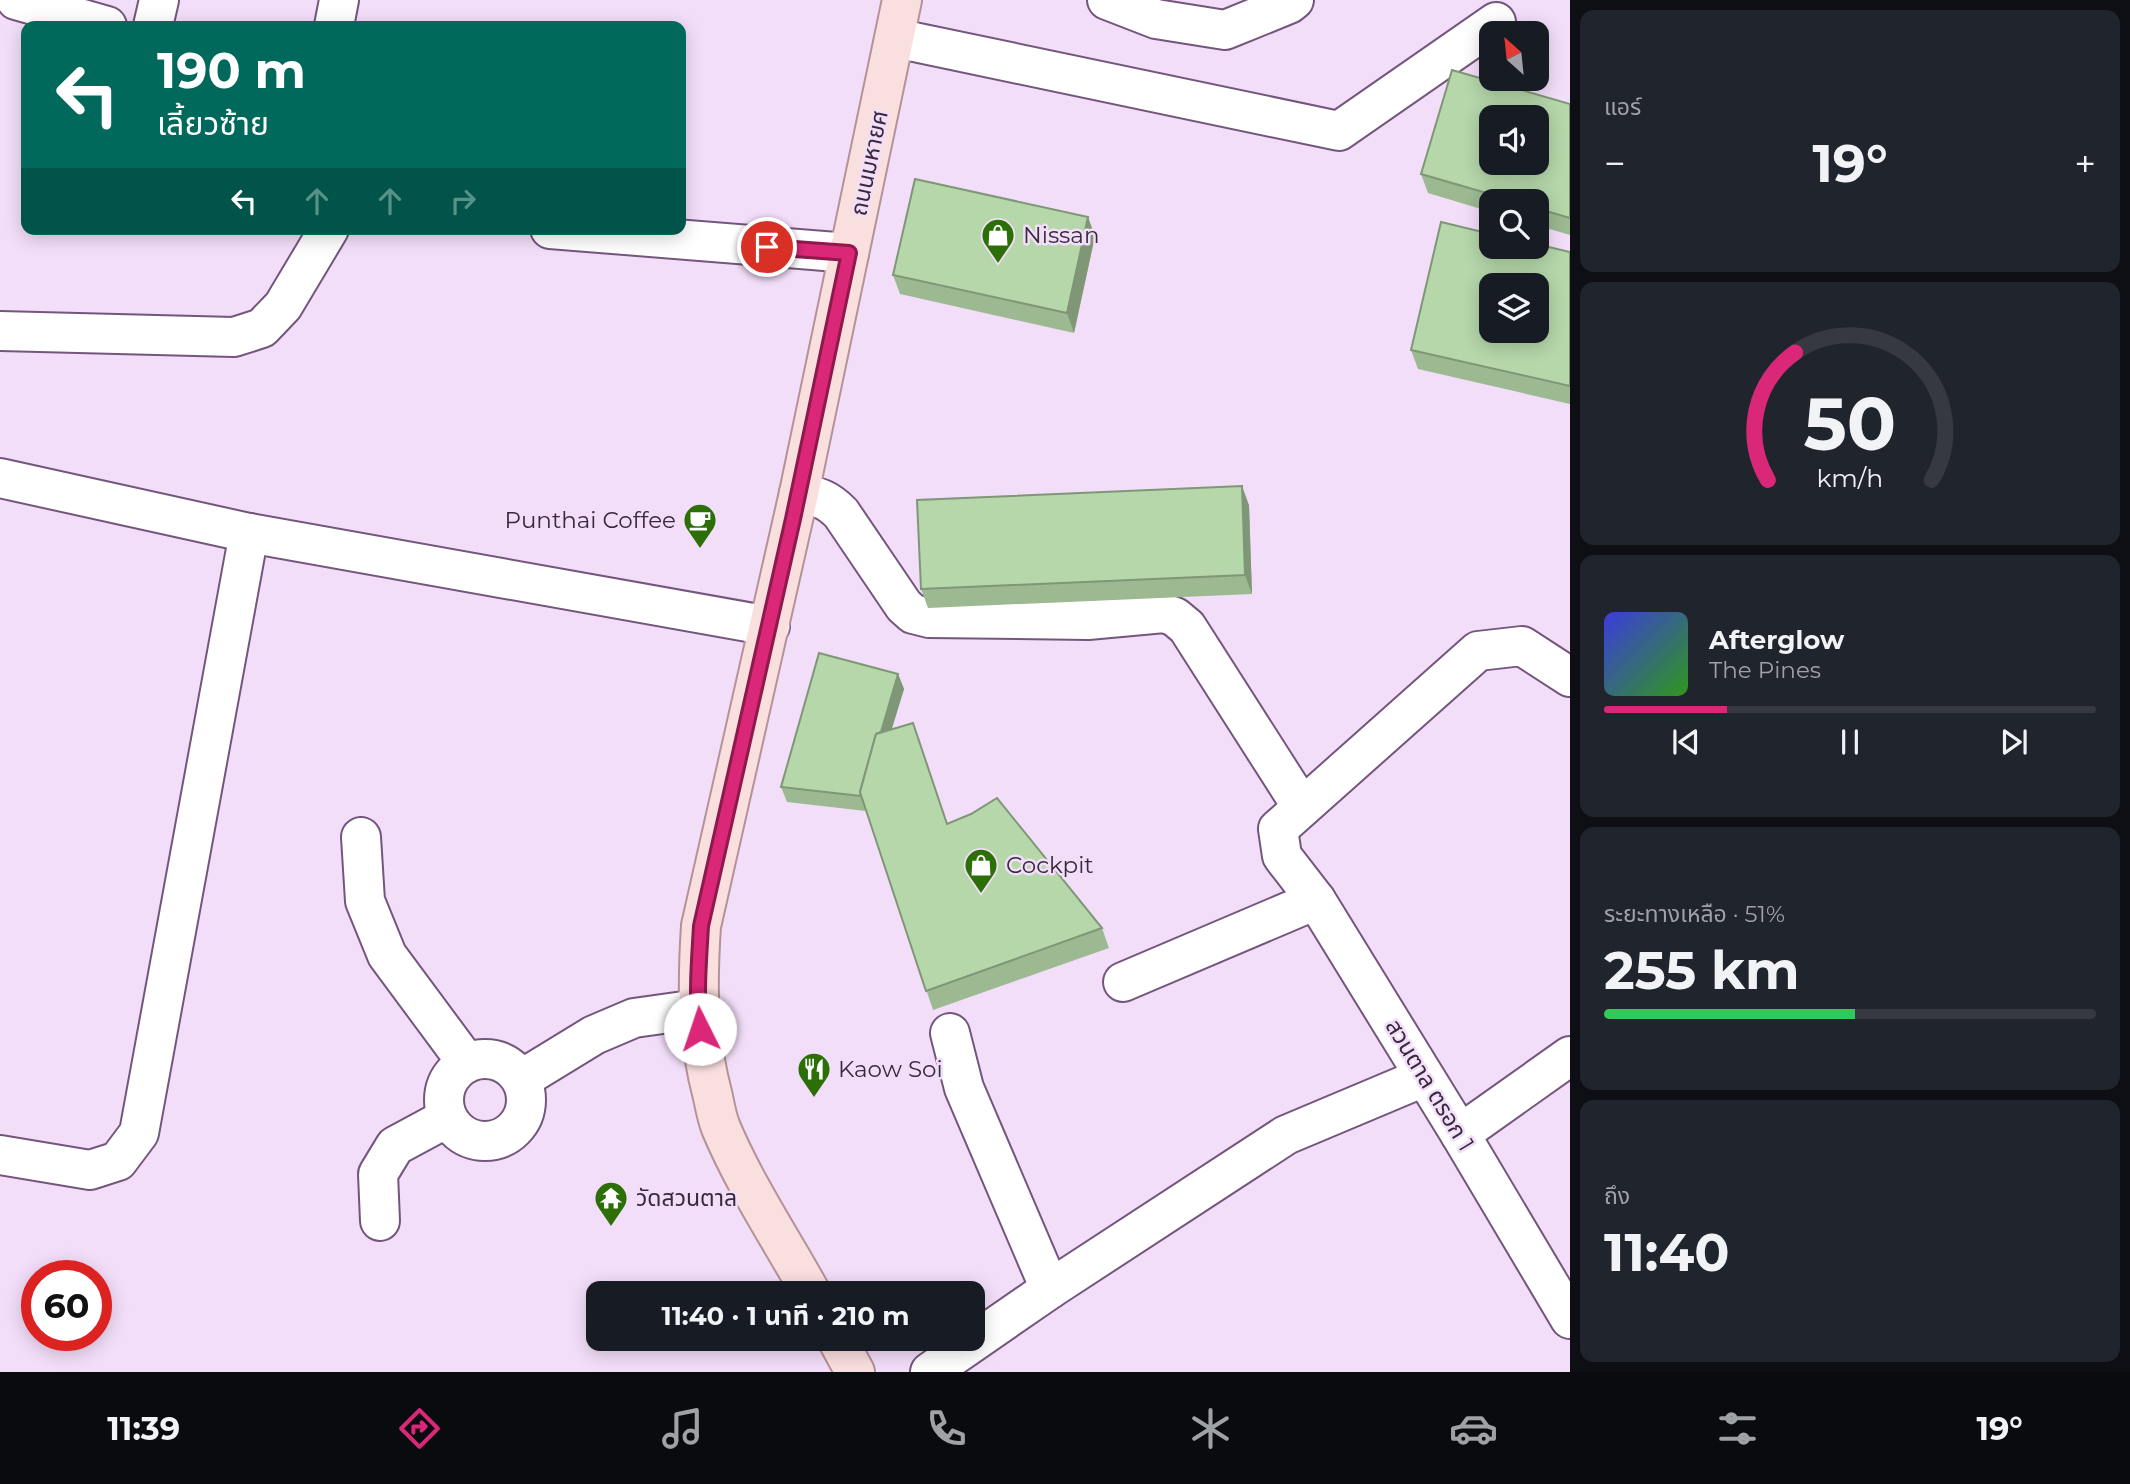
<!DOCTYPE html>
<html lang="th">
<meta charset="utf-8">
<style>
:root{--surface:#171b24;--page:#20242c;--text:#f1f3f6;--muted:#9ea1a6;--line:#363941;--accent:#db2777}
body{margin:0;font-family:Montserrat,"Noto Sans Thai",sans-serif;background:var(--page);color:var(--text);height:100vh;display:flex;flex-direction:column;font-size:26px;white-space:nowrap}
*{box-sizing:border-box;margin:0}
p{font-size:23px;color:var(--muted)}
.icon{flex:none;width:38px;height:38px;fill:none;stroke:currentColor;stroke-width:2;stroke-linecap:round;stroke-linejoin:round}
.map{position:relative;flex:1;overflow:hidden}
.sheet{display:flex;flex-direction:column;gap:10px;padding:10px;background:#0d0f14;width:560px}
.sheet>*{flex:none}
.guide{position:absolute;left:21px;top:21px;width:665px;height:214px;border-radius:14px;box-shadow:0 4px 18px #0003;background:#00695c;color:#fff;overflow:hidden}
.needle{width:46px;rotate:333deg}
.buttons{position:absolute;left:1479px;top:21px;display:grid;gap:14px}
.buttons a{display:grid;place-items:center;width:70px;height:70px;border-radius:14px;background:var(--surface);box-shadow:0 4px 18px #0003;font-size:35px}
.speed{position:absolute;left:21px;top:1260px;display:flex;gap:14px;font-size:35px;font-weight:700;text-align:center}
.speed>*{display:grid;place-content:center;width:91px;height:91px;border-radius:50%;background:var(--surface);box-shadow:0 4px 18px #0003;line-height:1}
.speed .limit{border:10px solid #d22;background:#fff;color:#111}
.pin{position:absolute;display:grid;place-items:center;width:60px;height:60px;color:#fff;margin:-30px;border:4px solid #fff;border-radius:50%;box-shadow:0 2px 7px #0007}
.me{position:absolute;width:77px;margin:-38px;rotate:356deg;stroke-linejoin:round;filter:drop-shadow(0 0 5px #0008)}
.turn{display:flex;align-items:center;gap:24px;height:147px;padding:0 21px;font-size:32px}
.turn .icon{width:91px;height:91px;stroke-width:2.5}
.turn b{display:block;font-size:49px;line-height:60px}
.lanes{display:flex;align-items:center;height:66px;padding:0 21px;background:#0003;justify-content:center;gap:35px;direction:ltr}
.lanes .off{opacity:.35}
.big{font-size:52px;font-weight:700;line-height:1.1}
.sheet .widget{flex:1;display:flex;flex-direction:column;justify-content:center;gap:10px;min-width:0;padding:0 24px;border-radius:14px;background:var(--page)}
.sheet .dial{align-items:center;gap:0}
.dial svg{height:182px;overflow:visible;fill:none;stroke:var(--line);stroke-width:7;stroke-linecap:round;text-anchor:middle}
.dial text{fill:var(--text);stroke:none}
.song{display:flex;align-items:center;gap:21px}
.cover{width:84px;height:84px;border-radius:10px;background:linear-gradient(135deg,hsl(240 70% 55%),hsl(110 70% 35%))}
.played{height:7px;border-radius:4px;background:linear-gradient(90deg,var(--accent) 25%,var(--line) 25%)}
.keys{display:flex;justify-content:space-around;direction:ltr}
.heat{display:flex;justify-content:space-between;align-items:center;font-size:38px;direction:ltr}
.charge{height:10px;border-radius:5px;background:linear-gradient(90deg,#34c759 51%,var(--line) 0)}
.trip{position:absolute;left:586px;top:1281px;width:399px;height:70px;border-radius:14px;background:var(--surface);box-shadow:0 4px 18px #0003;font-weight:700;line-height:70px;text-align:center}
.dock{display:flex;height:112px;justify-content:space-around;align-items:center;background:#090b0e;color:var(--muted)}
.dock .icon{width:49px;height:49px}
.dock .current{color:var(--accent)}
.dock b{font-size:32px;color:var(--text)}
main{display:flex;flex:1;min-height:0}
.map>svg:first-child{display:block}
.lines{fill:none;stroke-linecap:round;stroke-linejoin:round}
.minor-casing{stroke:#74567d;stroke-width:42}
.major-casing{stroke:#b39298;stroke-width:42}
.minor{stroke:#fff;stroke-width:38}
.major{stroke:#fadfdf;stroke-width:38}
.wall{fill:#9cb992}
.shaded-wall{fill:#7f9677}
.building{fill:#b5d7aa;stroke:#7f9677;stroke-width:2;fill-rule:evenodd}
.route-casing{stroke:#8e194d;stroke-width:18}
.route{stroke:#db2777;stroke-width:12}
.labels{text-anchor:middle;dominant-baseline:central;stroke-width:5;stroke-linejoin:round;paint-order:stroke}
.street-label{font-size:23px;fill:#372a3c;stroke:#f3def9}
.poi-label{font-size:23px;fill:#372a3c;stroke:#f3def9;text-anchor:start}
</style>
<main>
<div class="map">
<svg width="1570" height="1372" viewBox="0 0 1570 1372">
<rect width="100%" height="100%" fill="#f3def9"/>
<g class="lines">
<defs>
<g id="minor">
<path d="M16,0l91,26"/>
<path d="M1107,0l49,19 69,11 64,-26 5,-4"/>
<path d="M153,26l6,-26"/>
<path d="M334,26l5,-26"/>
<path d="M895,38l444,93 157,-109"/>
<path d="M550,229l299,24"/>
<path d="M0,331l234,6 28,-9 21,-22 46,-77"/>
<path d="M0,478l249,55 521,93"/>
<path d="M799,493c20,4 28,6 42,20l63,93 9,8 16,4 159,2 76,-7 11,4 12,10 115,180"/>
<path d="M1570,677l-48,-31 -44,5 -200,178 4,27 34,44 144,234 110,185"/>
<path d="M361,837l4,64 22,54 80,108"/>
<path d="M1123,982l193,-82"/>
<path d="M950,1033l14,55 86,201"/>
<circle cx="485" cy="1100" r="41"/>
<path d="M522,1079l72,-44 40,-17 64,-9"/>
<path d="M1460,1134l110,-78"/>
<path d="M0,1155l90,15 28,-9 21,-28 110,-600"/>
<path d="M380,1221l-2,-47 17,-28 52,-28"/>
<path d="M930,1372l120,-83 236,-154 138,-58"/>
</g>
<g id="major">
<path d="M811,1293c-30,-54 -66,-108 -90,-165 -4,-10 -6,-21 -8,-31 -16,-60 -16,-110 -12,-171l98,-433 103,-493"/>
<path d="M837,1339l18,33"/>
</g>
</defs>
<use href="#minor" class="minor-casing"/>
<use href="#major" class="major-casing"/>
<use href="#minor" class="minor"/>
<use href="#major" class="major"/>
</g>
<g class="wall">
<path d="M1570,104v131l-34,-10v-24h-45v11l-63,-19 -7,-19z"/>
<path d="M1095,236l-21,97 -174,-39 -7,-19z"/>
<path d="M1570,252v152l-152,-35 -7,-19z"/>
<path d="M1249,505l3,89 -324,14 -7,-19z"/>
<path d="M898,674l6,15 -13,40 56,95 155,104 7,20 -176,62 -67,-199 -79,-9 -6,-15z"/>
</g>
<g class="shaded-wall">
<path d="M1088,217l7,19 -21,97 -7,-20z"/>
<path d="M1242,486l7,19 3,89 -7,-19z"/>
<path d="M898,674l6,15 -37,122 -6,-15z"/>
</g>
<g class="building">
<path d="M1452,70l118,34v114l-34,-10v-7h-22l-93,-27zM1491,117h45v46h-45z"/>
<path d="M915,179l173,38 -21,96 -174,-38z"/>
<path d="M1441,222l50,12v13h45v-3l34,8v134l-159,-36zM1491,285h45v46h-45z"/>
<path d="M1242,486l3,89 -324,14 -4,-89z"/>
<path d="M819,653l79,21 -17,58 -5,2 -16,58 1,4 -80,-9z"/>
<path d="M913,723l34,101 24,-10 26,-16 105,130 -176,63 -66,-199 16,-58z"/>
</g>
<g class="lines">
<defs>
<path id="route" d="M700,1029c-4,-34 -1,-68 1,-103l92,-407 56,-266 -82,-6"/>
</defs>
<use href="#route" class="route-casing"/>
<use href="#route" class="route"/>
</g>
<defs>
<symbol id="shop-pin" viewBox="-11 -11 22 30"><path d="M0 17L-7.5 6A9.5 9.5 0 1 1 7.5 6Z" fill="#2d6f07" stroke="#f3def9"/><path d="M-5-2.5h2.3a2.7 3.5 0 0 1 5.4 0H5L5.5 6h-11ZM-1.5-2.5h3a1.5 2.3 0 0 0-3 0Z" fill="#fff"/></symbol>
<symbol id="cafe-pin" viewBox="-11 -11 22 30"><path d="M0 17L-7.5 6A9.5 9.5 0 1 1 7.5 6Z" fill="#2d6f07" stroke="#f3def9"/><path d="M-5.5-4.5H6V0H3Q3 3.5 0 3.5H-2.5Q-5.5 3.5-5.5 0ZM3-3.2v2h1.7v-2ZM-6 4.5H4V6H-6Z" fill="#fff"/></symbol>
<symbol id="restaurant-pin" viewBox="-11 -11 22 30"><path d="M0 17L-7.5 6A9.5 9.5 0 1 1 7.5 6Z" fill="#2d6f07" stroke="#f3def9"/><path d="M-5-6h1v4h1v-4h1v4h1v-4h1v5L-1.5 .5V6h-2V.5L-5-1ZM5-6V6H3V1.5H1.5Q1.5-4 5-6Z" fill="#fff"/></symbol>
<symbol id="temple-pin" viewBox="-11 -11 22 30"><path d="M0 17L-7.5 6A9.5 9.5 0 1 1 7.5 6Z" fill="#2d6f07" stroke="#f3def9"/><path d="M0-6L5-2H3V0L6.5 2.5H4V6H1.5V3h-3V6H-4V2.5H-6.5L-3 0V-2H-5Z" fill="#fff"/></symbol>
</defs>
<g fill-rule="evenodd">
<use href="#shop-pin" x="979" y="216" width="38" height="52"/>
<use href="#cafe-pin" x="681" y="501" width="38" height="52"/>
<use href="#shop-pin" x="962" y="846" width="38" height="52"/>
<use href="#restaurant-pin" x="795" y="1050" width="38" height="52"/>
<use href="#temple-pin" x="592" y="1179" width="38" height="52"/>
</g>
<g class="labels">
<g class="street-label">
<text transform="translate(869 163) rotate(-78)">ถนนมหายศ</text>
<text transform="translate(1430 1085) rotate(59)">สวนตาล ตรอก 1</text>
</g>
<g class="poi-label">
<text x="1023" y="235">Nissan</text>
<text x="676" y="520" text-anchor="end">Punthai Coffee</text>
<text x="1006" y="865">Cockpit</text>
<text x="838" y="1069">Kaow Soi</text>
<text x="636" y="1198">วัดสวนตาล</text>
</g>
</g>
</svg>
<div class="buttons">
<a><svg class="needle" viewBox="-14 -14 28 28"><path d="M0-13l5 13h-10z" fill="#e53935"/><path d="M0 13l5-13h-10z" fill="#9ea1a6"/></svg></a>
<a><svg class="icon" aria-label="sound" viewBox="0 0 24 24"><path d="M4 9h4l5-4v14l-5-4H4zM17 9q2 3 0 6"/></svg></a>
<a><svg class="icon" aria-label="search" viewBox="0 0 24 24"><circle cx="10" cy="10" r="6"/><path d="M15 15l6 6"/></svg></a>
<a><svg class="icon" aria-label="layers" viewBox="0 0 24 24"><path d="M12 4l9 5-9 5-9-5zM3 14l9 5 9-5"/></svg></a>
</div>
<div class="speed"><div class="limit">60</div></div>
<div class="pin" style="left:767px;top:247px;background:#d93025"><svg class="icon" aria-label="arrive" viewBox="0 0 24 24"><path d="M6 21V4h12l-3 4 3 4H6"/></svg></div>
<svg class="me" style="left:700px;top:1029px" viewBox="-20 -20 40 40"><circle r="19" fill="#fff"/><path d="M0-13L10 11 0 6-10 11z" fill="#db2777"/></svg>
<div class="trip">11:40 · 1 นาที · 210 m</div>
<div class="guide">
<div class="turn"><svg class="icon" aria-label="left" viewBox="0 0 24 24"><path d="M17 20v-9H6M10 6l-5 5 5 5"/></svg><div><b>190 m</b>เลี้ยวซ้าย</div></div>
<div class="lanes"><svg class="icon" aria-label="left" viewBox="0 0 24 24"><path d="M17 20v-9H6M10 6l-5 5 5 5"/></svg><svg class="icon off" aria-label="ahead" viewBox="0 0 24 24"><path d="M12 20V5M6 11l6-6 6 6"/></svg><svg class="icon off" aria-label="ahead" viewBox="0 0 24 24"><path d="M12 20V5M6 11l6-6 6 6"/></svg><svg class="icon off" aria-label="right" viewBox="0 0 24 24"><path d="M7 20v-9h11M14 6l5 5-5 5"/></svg></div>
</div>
</div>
<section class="sheet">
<div class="widget"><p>แอร์</p>
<div class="heat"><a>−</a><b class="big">19°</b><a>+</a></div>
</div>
<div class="widget dial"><svg viewBox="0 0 100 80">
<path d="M14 69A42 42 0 1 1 86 69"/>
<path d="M14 69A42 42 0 0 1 26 13" stroke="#db2777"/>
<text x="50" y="56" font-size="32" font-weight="700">50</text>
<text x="50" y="72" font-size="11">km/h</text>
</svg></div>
<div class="widget">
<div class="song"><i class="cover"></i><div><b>Afterglow</b><p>The Pines</p></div></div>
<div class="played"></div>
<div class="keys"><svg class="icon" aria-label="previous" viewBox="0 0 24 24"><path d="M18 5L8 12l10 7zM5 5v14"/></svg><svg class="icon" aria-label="pause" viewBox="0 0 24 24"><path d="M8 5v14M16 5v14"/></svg><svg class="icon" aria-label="next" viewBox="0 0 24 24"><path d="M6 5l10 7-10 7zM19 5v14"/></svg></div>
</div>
<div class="widget"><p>ระยะทางเหลือ · 51%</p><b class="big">255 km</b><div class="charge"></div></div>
<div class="widget"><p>ถึง</p><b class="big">11:40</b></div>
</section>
</main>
<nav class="dock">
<b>11:39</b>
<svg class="icon current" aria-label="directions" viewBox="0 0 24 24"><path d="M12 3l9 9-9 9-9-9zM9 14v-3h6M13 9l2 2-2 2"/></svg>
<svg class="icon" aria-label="music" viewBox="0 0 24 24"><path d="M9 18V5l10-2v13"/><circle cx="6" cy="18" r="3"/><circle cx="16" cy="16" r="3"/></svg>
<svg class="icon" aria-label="phone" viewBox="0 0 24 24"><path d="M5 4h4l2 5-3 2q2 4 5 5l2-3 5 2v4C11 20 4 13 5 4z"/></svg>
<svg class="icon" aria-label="climate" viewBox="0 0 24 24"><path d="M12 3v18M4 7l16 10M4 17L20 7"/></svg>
<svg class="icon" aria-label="car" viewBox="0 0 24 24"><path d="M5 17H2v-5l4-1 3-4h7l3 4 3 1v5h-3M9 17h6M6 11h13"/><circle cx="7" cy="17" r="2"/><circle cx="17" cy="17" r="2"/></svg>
<svg class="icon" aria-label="filters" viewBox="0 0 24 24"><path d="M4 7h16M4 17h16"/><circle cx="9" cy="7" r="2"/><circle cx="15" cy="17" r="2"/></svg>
<b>19°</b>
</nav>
